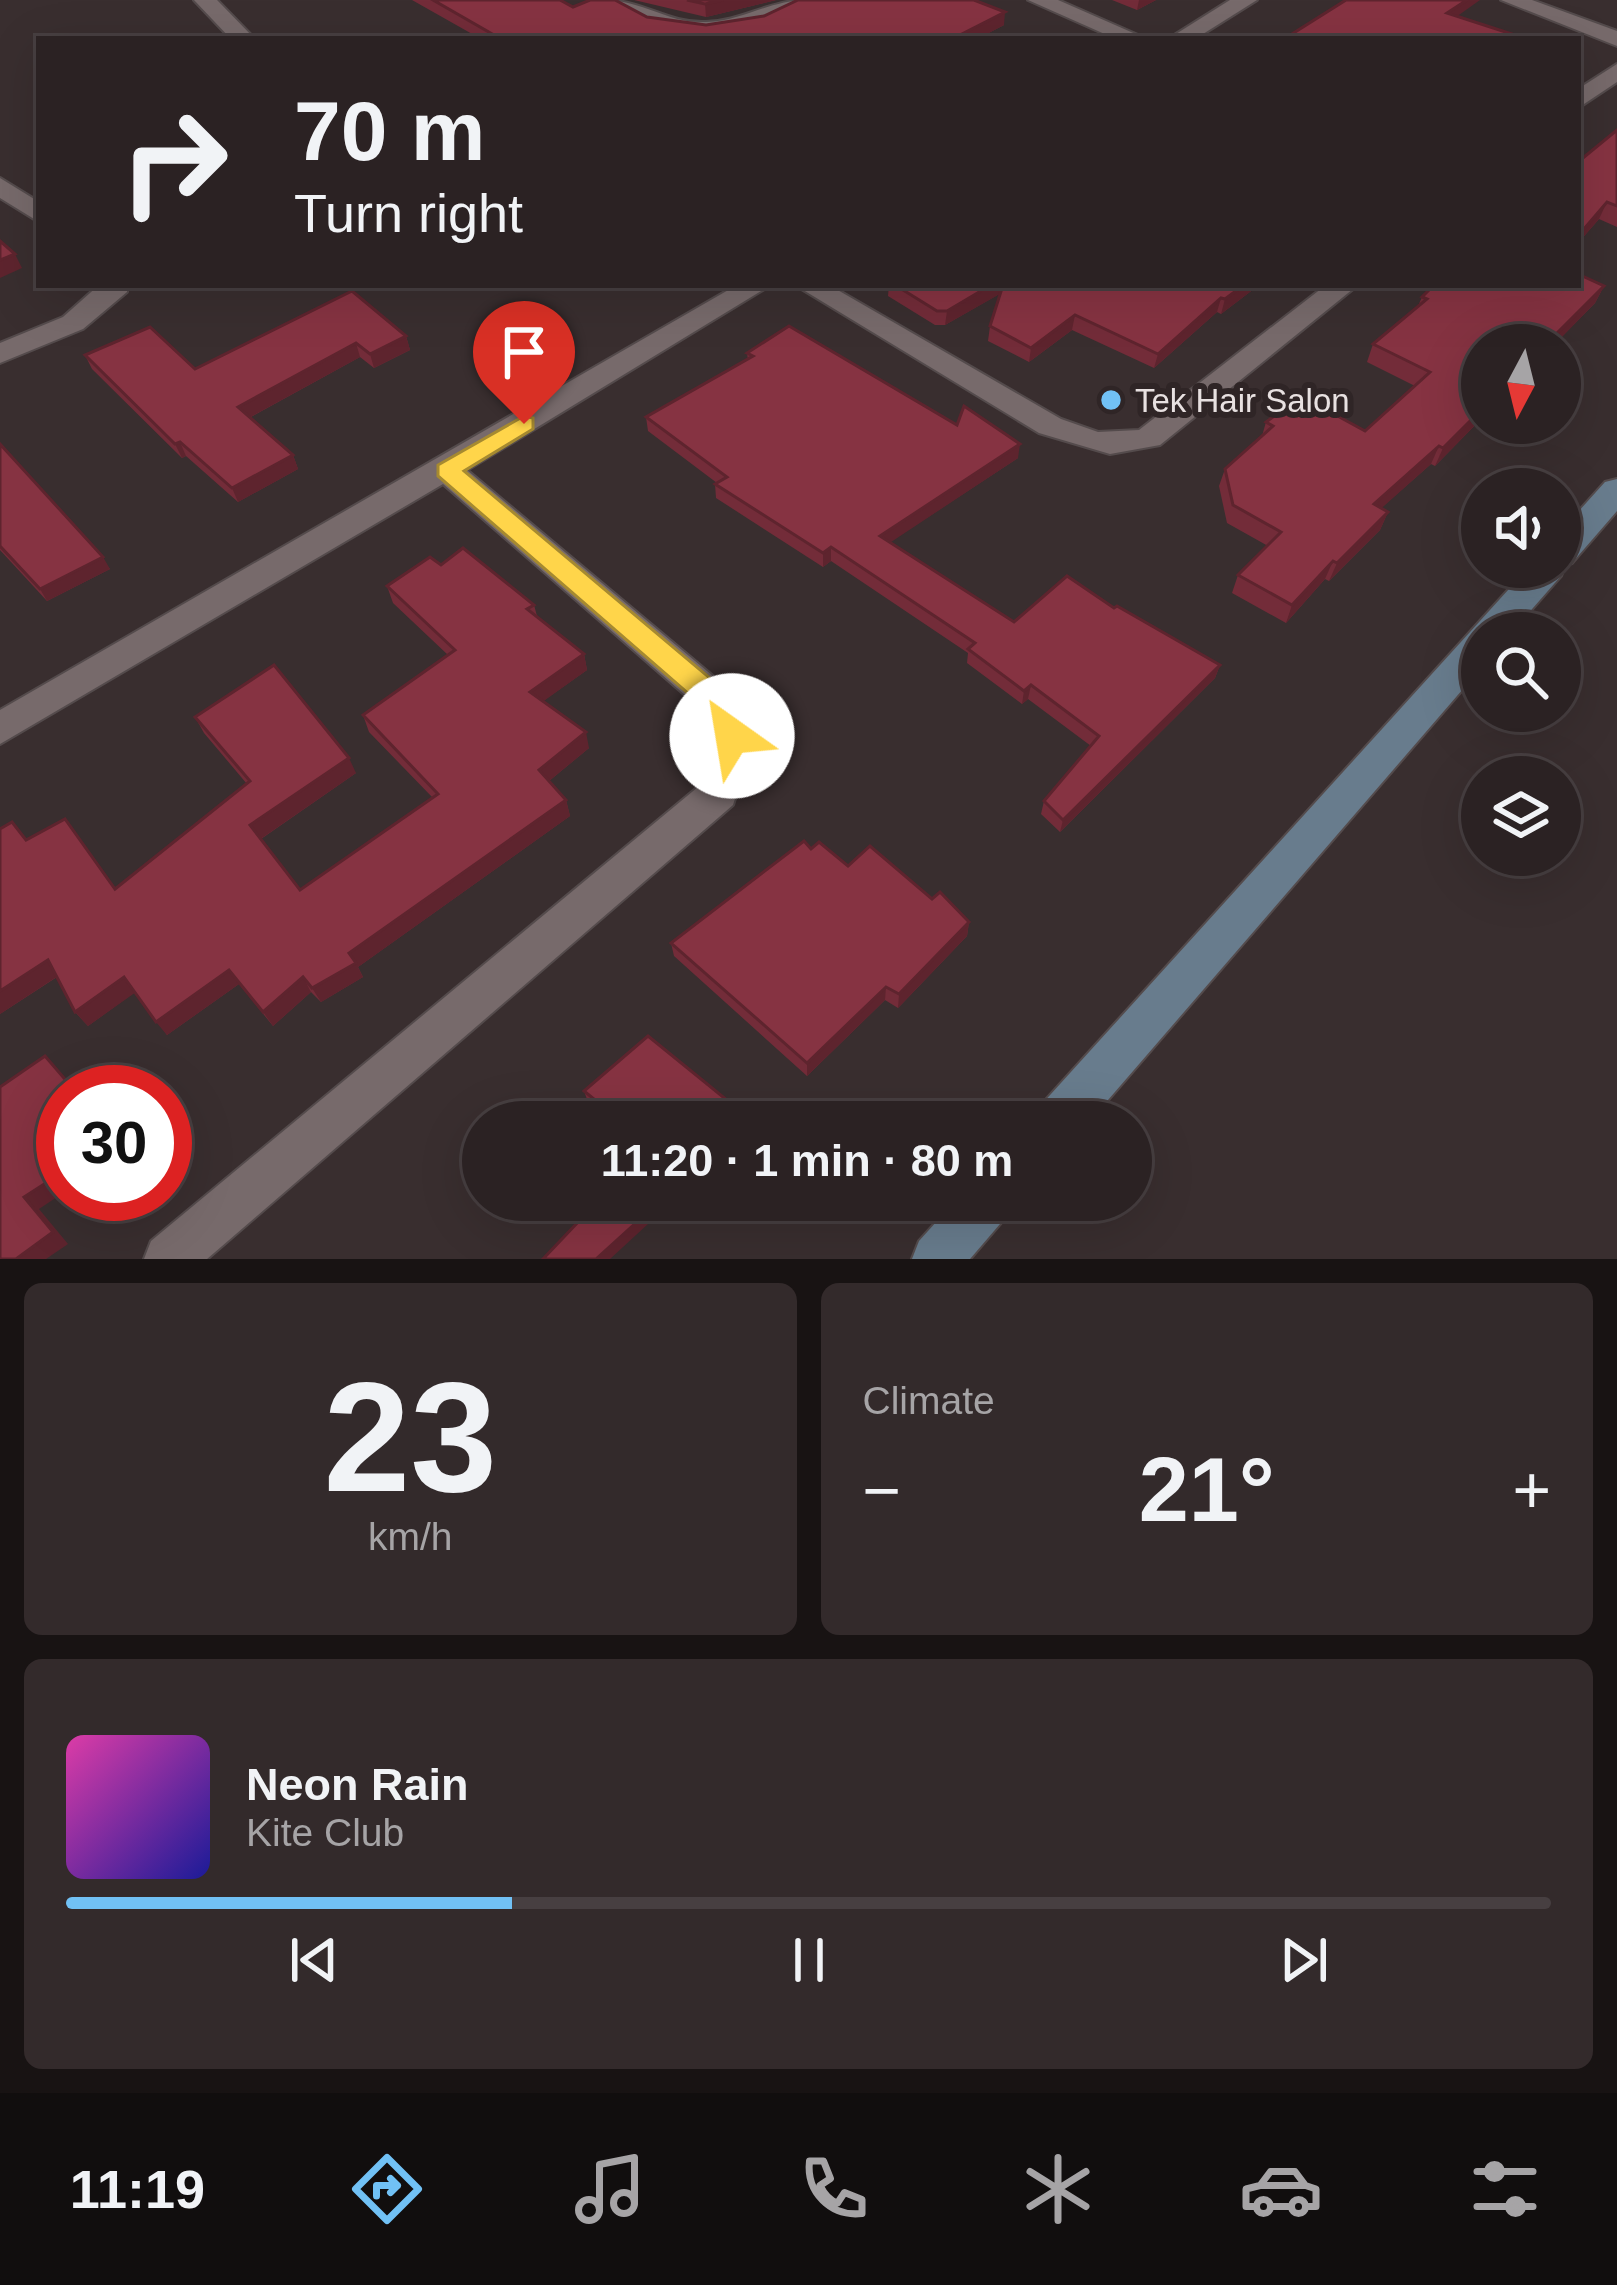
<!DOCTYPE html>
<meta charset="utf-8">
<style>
:root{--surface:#2b2223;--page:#332a2b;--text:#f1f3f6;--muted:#a6a4a6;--line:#473f41;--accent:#71c1f5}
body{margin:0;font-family:Arial,sans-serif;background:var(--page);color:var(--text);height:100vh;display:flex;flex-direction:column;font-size:45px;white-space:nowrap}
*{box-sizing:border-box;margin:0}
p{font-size:39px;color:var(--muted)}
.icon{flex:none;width:66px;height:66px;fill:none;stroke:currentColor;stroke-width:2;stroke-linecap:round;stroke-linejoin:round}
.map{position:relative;height:1259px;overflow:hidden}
.sheet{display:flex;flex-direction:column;gap:24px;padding:24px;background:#181313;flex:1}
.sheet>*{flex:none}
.hud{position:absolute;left:36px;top:36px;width:1545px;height:252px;border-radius:0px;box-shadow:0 12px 48px #0002,0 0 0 3px var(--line);background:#2b2223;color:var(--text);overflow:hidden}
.needle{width:78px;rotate:187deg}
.tools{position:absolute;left:1461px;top:324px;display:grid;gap:24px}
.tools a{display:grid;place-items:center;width:120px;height:120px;border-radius:50%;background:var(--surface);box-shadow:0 12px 48px #0002,0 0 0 3px var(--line);font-size:60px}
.speed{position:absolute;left:36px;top:1065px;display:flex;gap:24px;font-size:60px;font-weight:700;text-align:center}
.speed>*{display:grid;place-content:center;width:156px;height:156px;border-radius:50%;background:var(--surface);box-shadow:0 12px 48px #0002,0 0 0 3px var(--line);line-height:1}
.speed .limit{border:18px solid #d22;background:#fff;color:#111}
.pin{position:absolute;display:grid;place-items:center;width:102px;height:102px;color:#fff;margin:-123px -51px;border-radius:50% 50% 50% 0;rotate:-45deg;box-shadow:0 0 12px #0007}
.pin .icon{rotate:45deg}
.me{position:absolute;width:132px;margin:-66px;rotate:328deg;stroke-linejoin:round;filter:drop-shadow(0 0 9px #0008)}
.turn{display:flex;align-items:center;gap:42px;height:252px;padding:0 60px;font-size:54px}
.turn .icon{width:156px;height:156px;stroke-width:2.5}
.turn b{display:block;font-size:84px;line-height:102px}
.big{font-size:90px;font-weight:700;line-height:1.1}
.sheet .card{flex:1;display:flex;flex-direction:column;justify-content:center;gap:18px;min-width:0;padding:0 42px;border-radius:18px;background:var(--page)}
.sheet .dial{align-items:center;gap:0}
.dial b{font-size:156px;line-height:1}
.song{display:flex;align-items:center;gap:36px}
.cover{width:144px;height:144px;border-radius:18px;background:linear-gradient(135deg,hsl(320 70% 55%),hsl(240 70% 35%))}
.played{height:12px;border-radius:6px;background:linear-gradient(90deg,var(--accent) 30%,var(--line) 30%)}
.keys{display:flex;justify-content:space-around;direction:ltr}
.heat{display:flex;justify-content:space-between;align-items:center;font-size:66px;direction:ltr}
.sheet .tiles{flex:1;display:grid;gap:24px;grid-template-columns:1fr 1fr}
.card:last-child{grid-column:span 2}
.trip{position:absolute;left:462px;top:1101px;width:690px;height:120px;border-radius:60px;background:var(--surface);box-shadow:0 12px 48px #0002,0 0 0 3px var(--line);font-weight:700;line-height:120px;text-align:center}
.dock{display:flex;height:192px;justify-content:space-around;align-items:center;background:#110e0e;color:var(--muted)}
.dock .icon{width:84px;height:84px}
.dock .on{color:var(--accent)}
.dock b{font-size:54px;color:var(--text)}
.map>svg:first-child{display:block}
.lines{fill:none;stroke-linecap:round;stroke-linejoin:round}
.street-casing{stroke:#544b4c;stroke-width:4}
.secondary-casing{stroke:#544b4c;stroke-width:4}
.street{fill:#776a6b;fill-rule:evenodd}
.secondary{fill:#687c8d;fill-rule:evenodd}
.wall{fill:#732c39}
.shaded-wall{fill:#5e242e}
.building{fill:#863342;stroke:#5e242e;stroke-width:3}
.route{fill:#ffd54a;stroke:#a68a30;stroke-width:3}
.poi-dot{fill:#71c1f5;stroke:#2f2526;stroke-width:4.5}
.labels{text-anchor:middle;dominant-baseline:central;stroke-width:12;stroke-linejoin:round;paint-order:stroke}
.poi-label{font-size:33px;fill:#e8e1e1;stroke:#2f2526;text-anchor:start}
</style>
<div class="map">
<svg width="1617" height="1259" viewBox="0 0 1617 1259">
<rect width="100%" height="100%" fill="#392e2f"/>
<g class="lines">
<defs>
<g id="street">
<path d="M194,0h23l38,39h-24z"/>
<path d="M603,0c41,0 65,24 103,22 37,-1 62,-22 103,-22 -50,44 -156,46 -206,0z"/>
<path d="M1028,0h30l89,39h-31z"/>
<path d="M1230,0h27l-62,39h-27z"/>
<path d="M1501,0h31l85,31v15z"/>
<path d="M1617,64v18l-39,26v-19z"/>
<path d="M0,178l39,24v20l-39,-24z"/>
<path d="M99,285h28v7l-44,37 -83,34v-20l63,-26z"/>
<path d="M737,285h34l-304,185 271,227 12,54 -17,54 -526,454h-63l7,-18 553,-459 7,-31 -3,-36 -265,-231 -443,260v-34z"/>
<path d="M795,285h34l232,134 37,13 41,-2 187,-145h32l-198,160 -50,9 -71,-21z"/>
</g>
<g id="secondary">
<path d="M1617,479v32l-45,52 -7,2 -4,11 -50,57h-29v34l-393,455h-55l7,-17 488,-538h31v-35l45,-50z"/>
<path d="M956,1200h58l-8,17 -36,42h-58l7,-18z"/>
</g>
</defs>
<use href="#street" class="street-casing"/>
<use href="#secondary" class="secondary-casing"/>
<use href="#street" class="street"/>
<use href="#secondary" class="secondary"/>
</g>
<g class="wall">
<path d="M412,0h148l13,7 133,18h298l-27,14h-496z"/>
<path d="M634,0h142l-70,17z"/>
<path d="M1112,0h44l-19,10z"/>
<path d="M1617,130v97l-18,-8 -21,24v-81z"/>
<path d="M889,285h370l-38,29 -4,-2 -63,56 -82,-38 -43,32 -41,-21 2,-15 11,-33 -56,32h-10l-47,-29z"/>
<path d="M1604,286l-9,17 -160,163 -4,-2 -50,44 7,4 -8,18 -51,51 -4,-2 -39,44 -54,-30 6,-18 30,-29 -41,-23 -8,-37 6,-17 37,-33 4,-14 99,9 50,-45 -48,-24 6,-18 45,-38 4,-9z"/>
<path d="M406,336l4,14 -36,18 -14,-11 -111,61 44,37 5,14 -60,33 -52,-46 -4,2 -90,-89 -7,-14 110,14z"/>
<path d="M747,353l210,72 61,33 -128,84 124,80 100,-14 106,57 -5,13 -155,154 -19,-18 3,-13 47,-55 -63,-47 -6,5 -55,-41 1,-10 -137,-92 -8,6 -107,-69 -1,-14 2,-1 -69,-52 -2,-14 102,-57z"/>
<path d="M0,444l110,125 -63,32 -47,-51z"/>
<path d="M441,565l93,40 3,11 47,38 3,16 -44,31 46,47 -40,33 17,19 4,16 -212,151 5,10 -42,25 -10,-10 -38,34 -34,-42 -72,51 -32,-43 -47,34 -13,-14 -18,-35 -57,37 26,-174 89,49 132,-105 -43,-51 -9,-16 161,56 -95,66 39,51 133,-92 -64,-66 -6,-17 85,-60 -55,-52 -6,-17z"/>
<path d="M811,849l121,50 37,23 -2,14 -69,72 -13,-8 -78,76 -133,-120 -3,-13z"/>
<path d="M584,1091l165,27v4h-137l-24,-20z"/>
</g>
<g class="shaded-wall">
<path d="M723,0h53l-70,17 -1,-13z"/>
<path d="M1139,0h17l-19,10z"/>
<path d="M1467,0h13l-38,27 5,-14z"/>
<path d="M1005,12l-1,13 -27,14h-25z"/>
<path d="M1607,202l-8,17 -21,24v-7z"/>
<path d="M15,254l7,14 -22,10v-18z"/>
<path d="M991,285h14v6l-60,34 2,-14z"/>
<path d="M1244,285h15l-38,29 4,-15z"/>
<path d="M1604,286l-9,17 -41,42h-9z"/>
<path d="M1221,298l-4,14 -63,56 4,-14z"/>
<path d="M1075,315l-3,15 -43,32 2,-14z"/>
<path d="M406,336l4,14 -36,18 -4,-14z"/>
<path d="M356,343l4,14 -117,64 -5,-14z"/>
<path d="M1482,409v9l-47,48 8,-18z"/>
<path d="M180,442l6,14 -4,2 -7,-14z"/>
<path d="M1020,444l-2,14 -139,92 1,-14z"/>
<path d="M1439,446l-8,18 -65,58 8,-18z"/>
<path d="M293,455l5,14 -60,33 -6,-14z"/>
<path d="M1388,512l-8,18 -51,51 8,-18z"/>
<path d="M831,547v14l-8,6v-14z"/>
<path d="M103,557l7,12 -63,32 -7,-12z"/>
<path d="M1333,561l-8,18 -39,44 6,-18z"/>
<path d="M584,654l3,16 -53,38 -4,-16z"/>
<path d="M1220,665l-5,13 -155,154 3,-12z"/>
<path d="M1031,685l-3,14 -6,5 2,-13z"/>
<path d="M586,732l3,16 -46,38 -4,-16z"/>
<path d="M349,758l7,15 -97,67 -9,-15z"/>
<path d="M566,800l4,16 -212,151 5,10 -42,25 -9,-14 37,-35z"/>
<path d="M969,922l-2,14 -69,72 1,-14z"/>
<path d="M48,960l13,14 -61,40v-23z"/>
<path d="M229,970l10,14 -72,51 -11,-13z"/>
<path d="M124,977l12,15 -48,34 -13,-14z"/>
<path d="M303,977l8,15 -38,34 -10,-14z"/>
<path d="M886,987l-1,13 -78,76v-13z"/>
<path d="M63,1172v21l-24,16 29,35 -22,15h-30l8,-62z"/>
<path d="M661,1200h13l-64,59h-14z"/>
</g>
<g class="building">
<path d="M433,0h127l13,7 17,-7h25l32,17 59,8 58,-9 34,-16h176l31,12 -53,27h-451z"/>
<path d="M687,0h36l-18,4z"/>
<path d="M1346,0h121l-20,13 80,26h-243z"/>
<path d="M1617,130v76l-10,-4 -29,34v-74z"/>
<path d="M0,241l15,13 -15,6z"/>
<path d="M1578,274l26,12 -59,59h-63v64l-39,39 -4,-2 -65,58 14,8 -51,51 -4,-2 -41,44 -54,-30 43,-43 -48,-27 -8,-36 48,-43 -7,-4 35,-26 64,35 65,-59 -57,-28 54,-45 -5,-2 12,-12h144z"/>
<path d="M895,285h96l-44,26h-10z"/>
<path d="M1003,285h241l-19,14 -4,-1 -63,56 -83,-39 -44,33 -41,-22z"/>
<path d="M352,291l54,45 -36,18 -14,-11 -118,64 55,48 -61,33 -52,-46 -5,2 -90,-89 65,-28 45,42z"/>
<path d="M789,326l168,99 7,-19 56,38 -140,92 134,86 53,-46 47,32 3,-2 103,59 -157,155 -19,-19 55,-65 -68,-51 -7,6 -56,-42 7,-6 -144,-96 -8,6 -108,-69 12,-7 -81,-60 107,-61 -6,-3z"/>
<path d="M0,444l103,113 -63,32 -40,-43z"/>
<path d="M463,548l71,57 -7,4 57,45 -54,38 56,40 -47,38 27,30 -217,153 7,10 -44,25 -9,-11 -40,35 -34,-42 -73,52 -32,-45 -49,35 -27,-52 -48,31v-162l12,-7 14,18 39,-21 50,70 135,-108 -55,-64 79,-52 75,93 -99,67 50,65 138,-96 -75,-79 92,-65 -68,-64 43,-29 11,8z"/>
<path d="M804,841l7,8 8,-7 29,24 22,-20 62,53 8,-7 29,30 -70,72 -13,-7 -79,76 -136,-120z"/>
<path d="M648,1036l101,82 -3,4h-124l-38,-31z"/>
<path d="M45,1056l31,36h-13v10l-3,3 3,5v62l-39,25 29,35 -37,27h-16v-172z"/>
<path d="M599,1200h62l-65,59h-53z"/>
</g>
<path class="route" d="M524,416l9,2v11l-69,42 272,229 11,36 -4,9h-21l-10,-31 -274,-238v-11z"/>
<circle class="poi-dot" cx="1111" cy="400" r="12"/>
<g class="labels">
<g class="poi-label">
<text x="1135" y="400">Tek Hair Salon</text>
</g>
</g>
</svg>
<div class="tools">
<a><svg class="needle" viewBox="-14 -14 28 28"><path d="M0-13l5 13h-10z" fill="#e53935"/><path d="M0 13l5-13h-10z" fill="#a6a4a6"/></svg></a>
<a><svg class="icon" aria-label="sound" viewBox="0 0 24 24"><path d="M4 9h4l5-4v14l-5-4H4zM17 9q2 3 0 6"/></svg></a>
<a><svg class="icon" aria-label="search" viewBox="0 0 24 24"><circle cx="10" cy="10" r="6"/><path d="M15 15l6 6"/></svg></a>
<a><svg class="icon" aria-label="layers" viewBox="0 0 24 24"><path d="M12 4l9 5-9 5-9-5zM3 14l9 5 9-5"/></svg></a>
</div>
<div class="speed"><div class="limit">30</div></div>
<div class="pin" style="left:524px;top:424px;background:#d93025"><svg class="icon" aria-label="arrive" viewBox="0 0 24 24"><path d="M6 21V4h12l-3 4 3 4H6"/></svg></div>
<svg class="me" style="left:732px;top:736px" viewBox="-20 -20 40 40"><circle r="19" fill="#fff"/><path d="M0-13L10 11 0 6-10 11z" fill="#ffd54a"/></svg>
<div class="trip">11:20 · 1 min · 80 m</div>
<div class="hud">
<div class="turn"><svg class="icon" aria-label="right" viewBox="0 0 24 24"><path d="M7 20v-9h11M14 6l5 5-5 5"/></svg><div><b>70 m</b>Turn right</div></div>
</div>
</div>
<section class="sheet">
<div class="tiles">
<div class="card dial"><b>23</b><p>km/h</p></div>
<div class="card"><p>Climate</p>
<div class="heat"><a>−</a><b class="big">21°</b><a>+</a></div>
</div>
<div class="card">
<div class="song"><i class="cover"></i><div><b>Neon Rain</b><p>Kite Club</p></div></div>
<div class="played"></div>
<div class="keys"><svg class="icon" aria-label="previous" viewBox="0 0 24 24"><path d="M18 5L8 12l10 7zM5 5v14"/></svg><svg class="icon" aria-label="pause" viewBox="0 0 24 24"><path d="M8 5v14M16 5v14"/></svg><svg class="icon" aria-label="next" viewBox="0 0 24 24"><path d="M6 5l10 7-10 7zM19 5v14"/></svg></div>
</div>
</div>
</section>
<nav class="dock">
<b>11:19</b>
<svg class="icon on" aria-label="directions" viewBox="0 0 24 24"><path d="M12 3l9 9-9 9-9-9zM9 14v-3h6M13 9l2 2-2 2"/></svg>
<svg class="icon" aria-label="music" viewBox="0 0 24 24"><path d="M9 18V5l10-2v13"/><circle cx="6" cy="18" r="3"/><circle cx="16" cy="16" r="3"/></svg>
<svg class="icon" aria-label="phone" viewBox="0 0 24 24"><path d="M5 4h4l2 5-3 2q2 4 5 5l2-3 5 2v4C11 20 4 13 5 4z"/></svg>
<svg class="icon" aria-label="climate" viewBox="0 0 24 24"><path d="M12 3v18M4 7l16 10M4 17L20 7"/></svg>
<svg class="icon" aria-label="car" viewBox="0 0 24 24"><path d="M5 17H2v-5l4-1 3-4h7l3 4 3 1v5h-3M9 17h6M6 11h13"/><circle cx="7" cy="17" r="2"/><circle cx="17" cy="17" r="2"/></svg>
<svg class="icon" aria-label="filters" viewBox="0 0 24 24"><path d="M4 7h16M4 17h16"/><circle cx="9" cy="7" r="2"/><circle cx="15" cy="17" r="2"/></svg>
</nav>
